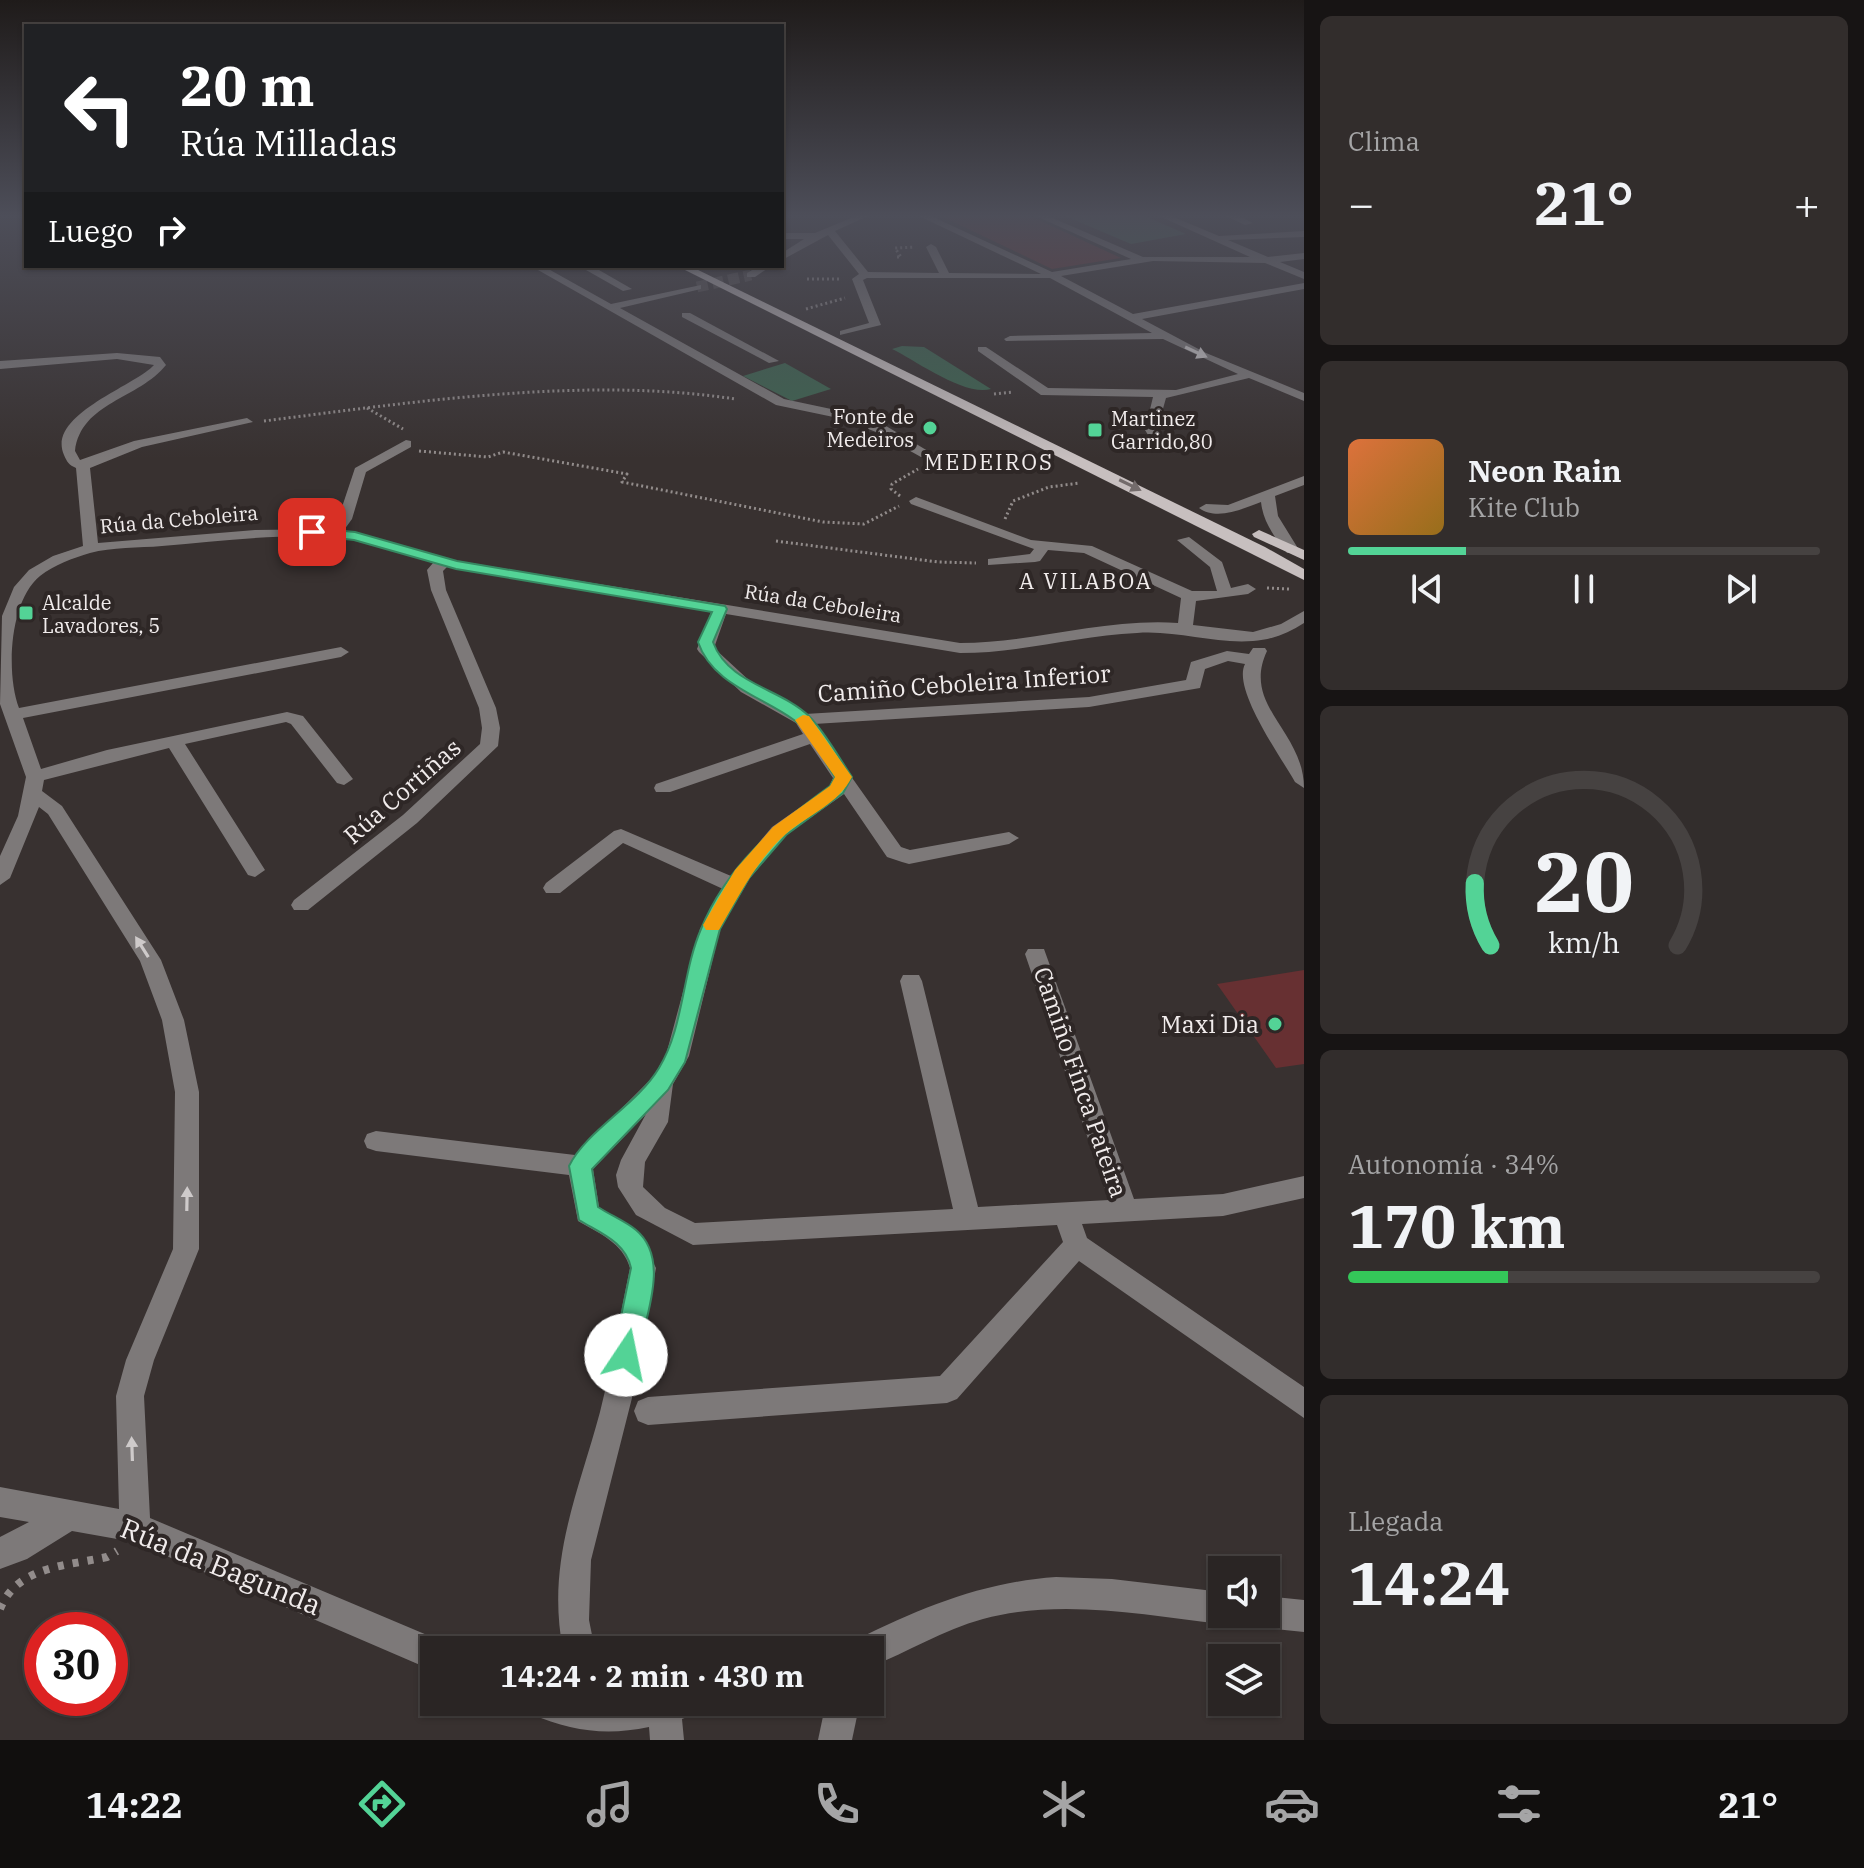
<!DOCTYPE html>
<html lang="es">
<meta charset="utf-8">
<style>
:root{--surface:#2a2524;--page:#322d2c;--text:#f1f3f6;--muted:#a5a5a6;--line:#464241;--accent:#53d396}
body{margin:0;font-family:"IBM Plex Serif",serif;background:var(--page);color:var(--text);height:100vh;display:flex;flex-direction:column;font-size:30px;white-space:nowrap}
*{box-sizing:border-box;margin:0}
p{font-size:26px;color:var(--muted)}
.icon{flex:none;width:44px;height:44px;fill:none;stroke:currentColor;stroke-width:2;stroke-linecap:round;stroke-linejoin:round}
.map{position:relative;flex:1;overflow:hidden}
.panel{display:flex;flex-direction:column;gap:16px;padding:16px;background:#171414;width:560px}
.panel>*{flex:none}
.top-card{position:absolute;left:24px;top:24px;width:760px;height:244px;border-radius:0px;box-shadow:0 2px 6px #0004,0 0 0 2px var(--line);background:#202124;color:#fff;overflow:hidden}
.tools{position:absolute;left:1208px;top:1556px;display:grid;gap:16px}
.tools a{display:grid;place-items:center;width:72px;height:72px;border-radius:0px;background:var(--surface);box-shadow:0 2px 6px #0004,0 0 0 2px var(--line);font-size:40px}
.speed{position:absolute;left:24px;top:1612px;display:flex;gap:16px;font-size:40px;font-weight:700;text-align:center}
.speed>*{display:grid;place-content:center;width:104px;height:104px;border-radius:50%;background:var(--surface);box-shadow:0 2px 6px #0004,0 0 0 2px var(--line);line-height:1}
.speed .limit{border:12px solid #d22;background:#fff;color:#111}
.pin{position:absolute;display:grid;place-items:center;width:68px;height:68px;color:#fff;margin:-34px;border-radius:16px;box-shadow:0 4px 12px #0006}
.me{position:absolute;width:88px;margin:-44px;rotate:11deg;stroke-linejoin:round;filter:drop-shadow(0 0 6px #0008)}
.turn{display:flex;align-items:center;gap:28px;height:168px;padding:0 24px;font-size:36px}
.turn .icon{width:104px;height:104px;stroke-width:2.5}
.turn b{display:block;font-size:56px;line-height:68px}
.then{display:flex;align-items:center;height:76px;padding:0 24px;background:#0003;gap:16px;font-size:30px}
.big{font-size:60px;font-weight:800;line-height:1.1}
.panel .widget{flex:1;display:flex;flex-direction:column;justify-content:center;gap:12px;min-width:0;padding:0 28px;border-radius:12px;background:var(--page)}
.panel .dial{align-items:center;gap:0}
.dial svg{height:208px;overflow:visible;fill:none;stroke:var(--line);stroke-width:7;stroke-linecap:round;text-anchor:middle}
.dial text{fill:var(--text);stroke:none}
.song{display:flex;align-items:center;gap:24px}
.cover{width:96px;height:96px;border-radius:12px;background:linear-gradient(135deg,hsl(20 70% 55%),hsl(40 70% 35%))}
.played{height:8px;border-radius:4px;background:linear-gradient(90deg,var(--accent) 25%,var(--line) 25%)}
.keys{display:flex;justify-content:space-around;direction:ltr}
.heat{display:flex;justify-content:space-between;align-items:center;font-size:44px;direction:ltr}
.charge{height:12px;border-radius:6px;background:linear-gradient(90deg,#34c759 34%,var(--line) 0)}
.trip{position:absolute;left:420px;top:1636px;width:464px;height:80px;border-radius:0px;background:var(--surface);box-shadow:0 2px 6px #0004,0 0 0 2px var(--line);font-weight:800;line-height:80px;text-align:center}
.tab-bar{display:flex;height:128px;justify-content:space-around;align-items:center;background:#110f0e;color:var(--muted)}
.tab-bar .icon{width:56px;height:56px}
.tab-bar .on{color:var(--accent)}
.tab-bar b{font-size:36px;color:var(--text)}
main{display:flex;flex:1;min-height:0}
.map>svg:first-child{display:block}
.green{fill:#3e634f}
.building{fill:#673032}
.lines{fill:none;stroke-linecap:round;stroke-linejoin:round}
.minor-tunnel{stroke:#544d4c;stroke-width:11;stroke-dasharray:11 5;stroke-linecap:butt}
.path-far1{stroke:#928c8b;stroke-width:3;stroke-dasharray:2 3;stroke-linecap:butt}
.path{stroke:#928c8b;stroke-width:8;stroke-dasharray:6 9;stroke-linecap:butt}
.minor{fill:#7d7979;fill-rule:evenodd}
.major{fill:#c7bfbf;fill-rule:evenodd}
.oneway{fill:#cecaca}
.oneway2{fill:#736b6b}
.route{fill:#53d396;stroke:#368962;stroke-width:2}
.slow{fill:#f59e0b}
.poi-dot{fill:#53d396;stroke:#2e2726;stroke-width:3}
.labels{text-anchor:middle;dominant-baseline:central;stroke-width:8;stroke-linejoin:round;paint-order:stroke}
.far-poi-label{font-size:20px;fill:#f1ecec;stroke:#2e2726;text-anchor:start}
.far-street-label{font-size:20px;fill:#f1ecec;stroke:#2e2726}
.far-neighbourhood-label{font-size:22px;letter-spacing:2px;fill:#f1ecec;stroke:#2e2726}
.street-label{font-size:24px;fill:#f1ecec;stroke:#2e2726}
.poi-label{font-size:24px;fill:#f1ecec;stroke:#2e2726;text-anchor:end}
.near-street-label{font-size:28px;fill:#f1ecec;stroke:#2e2726}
</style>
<main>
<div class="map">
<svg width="1304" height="1740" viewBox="0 0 1304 1740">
<rect width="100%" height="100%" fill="#383130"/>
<g class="green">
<path d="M1065,216h80l41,18 -55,10z"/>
<path d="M902,346l22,1 67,42c-26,8 -76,-29 -99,-40z"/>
<path d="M785,363l46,26 -39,12 -49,-25z"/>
</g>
<g class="building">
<path d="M941,216h89l91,42 -69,11z"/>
<path d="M1304,970v94l-28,4 -59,-84z"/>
</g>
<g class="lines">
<path class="minor-tunnel" d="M697,287l54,-12"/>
<g class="path-far1">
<path d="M897,257h4l-6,-9 20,-1"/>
<path d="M807,279h34"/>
<path d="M806,309l39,-11"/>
<path d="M994,394l19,-2"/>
<path d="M367,408l36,21"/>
<path d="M264,421c149,-19 321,-45 471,-22"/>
<path d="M419,451l69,6 15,-5 124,22 -5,8 201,40 41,2 35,-18"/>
<path d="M900,496l-9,-7 1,-5 26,-15"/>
<path d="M1005,519l8,-18 36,-14 31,-4"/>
<path d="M776,541l162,21 38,1"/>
<path d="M1267,588l22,1"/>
</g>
<path class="path" d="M0,1609c17,-43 66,-43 107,-52l10,-6"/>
<g class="minor">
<path d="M856,216h12l-33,15 33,41 71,1 -13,-26 5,-3 5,3 13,26 92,1 -122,-58h12l121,56 79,-13 -95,-43h12l95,41h107l-91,-41h12l48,20 85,-5v6l-76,3 40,17 36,-4v6l-24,3 24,10v7l-39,-16 -112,-2 -92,15 72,38 171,-31v6l-162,30 64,34 98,40v8l-55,-23 -83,20 -9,32 11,15 -7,4 -5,-1 -11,-18 8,-33 -112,-2 -63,-44v-4h8l62,41 128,2 62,-16 -75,-35 -157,2 -2,-2 6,-3 142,-3 -102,-55h-183l-4,2 18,45 -41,10v-4l29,-8 -17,-44 7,-5 -31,-39 -46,25v-7l22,-14h-22v-6h33z"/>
<path d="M1226,216h13l14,7 -8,2z"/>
<path d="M531,266h12l68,38 90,-19v4l-81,19 164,91 66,14 36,13 47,28 -12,3 -45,-25 -33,-13 -67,-14z"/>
<path d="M579,266h13l40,23 -9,2z"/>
<path d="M759,266h12l-16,11h-8v-4z"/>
<path d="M682,313h8l89,48 -10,2 -87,-46z"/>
<path d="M117,353l43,4 6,8c-27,34 -85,37 -91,86l5,9 54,-19 113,-23 6,4 -111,25 -52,21 8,75 157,-13 76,-1 7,-10 17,-51 51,-28 5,1v6l-45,25 -14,47 -8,11 114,31 502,82c73,0 144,-25 218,-20l3,-25 -97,-45 -36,-3 -8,11 -5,1 -47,3v-6l42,-5 4,-5 -123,-45 -2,-3 7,-4 115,43 61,6 100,45h25l-7,-24 -33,-27 12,-3 33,25 9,26 17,-4 8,5 -8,5 -52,7 -3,24 60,7 28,-8 23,-13v12c-16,10 -32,17 -51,18 -39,3 -77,-11 -116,-8 -60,3 -117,20 -177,20l-234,-39 -12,34 39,36 52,30 284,-17 97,-17 5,-18 36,-11 22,3 4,-6h12l2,3c-26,55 37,80 37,137l-9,-6c-14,-25 -63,-93 -50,-118l-17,-3 -23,8 -5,19 -111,19 -275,17 87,123 9,3 99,-18 10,6 -10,6 -100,20 -7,-2 -15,-5 -43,-63 -58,41 -36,43 -30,51 -31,127 -16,28 -5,38 -23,40 -2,25 22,21 30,15 258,-14 -53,-228 3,-6h16l3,6 56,226 131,-7 -84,-246 3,-5h16l90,250 89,-5 81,-18v22l-81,18 -141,8 5,14 217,149v31l-225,-157 -122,138 -10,4 -299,22 -10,-4 -4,-10 4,-10 10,-4 292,-21 123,-134 -6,-17 -364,20 -57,-30 -18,-28 -2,-12 5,-15 25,-46 -53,55 6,38 39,26 18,35 -23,126 -42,166 -2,60 6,30h-32c-17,-88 15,-156 37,-238 12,-48 20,-96 30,-144 -7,-25 -31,-35 -52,-47l-9,-46 -193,-24 -9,-3 -3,-7 3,-7 9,-3 199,24 78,-78 13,-22 34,-126 23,-40 -100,-46 -63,50h-14l-3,-5 3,-5 68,-52 7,-2 110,47 41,-49 57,-40 4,-9 -23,-34 -140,48h-14l-2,-4 2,-4 147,-50 -7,-11 -55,-31 -42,-40 -2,-3 14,-37 -264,-45 -4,4 3,19 50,118 4,20 -2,18 -81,77 -109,87h-14l-3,-5 3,-5 109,-85 77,-71 2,-16 -3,-20 -48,-118 -4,-20 6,-7c-32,-10 -66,-24 -100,-26 -57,-3 -114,4 -171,9 -23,2 -50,1 -72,7 -17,5 -36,12 -50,23 -31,25 -34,98 -21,132l322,-61 8,5 -8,5 -318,61 18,51 66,-19 180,-38 16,4 50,63 -9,6 -7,-2 -46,-59 -5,-2 -101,22 80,126 -10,7 -7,-2 -79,-127 -125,32 -2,11 20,15 99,154 23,60 15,72v157l-45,111 -10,36 6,122 296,125 2,7h-14v21l-300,-129 -62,-11 -45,28 -27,10v-32l29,-15 -29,-5v-30l119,22 -3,-113 10,-36 47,-111 2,-157 -13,-72 -22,-59 -92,-147 -9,-7 -29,71 -10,7v-29l18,-40 8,-39 -26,-73 2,-88 12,-29 15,-17 24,-14 30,-10 -7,-78c-7,-3 -9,-6 -12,-13 -18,-40 71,-69 90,-90l-37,-6 -117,10v-8z"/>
<path d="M1304,476v9l-29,11 3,20 21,34 -2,3h-10c-12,-15 -24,-31 -26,-51 -19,7 -44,19 -62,6l7,-4 22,1z"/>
<path d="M1056,1577l56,2 110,13v22h14l-3,5 -11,5c-79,-9 -161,-26 -239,-5 -40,11 -75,33 -113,48v-17h-16l4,-11c64,-32 126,-57 198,-62z"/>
<path d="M1266,1596l38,4v32l-38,-4 -11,-5 -4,-9h15z"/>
<path d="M526,1702h174l-5,12 -13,5 2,21h-34l-1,-13c-43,9 -78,4 -118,-13z"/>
<path d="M826,1702h34l-8,38h-34z"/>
</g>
<g class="major">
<path d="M677,266h13l575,281 39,22v11z"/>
<path d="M1259,530l45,20v10l-50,-23 -2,-3z"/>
</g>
</g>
<defs><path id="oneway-solid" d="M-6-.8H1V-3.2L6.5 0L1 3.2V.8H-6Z" transform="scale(2)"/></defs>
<g class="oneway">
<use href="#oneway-solid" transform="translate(1196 352) rotate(25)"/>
<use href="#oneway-solid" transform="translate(142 947) rotate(-122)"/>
<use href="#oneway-solid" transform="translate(187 1199) rotate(-89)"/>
<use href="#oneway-solid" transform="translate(132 1449) rotate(-92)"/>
</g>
<use class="oneway2" href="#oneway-solid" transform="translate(1130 485) rotate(26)"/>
<linearGradient id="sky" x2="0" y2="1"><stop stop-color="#1f1b1a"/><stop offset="0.47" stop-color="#4d4e59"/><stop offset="1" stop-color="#4d4e59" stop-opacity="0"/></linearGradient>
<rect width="1304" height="459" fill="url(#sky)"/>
<path class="route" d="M312,528l43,4 102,29 268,45 2,3 -14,33c15,42 67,46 96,74 16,16 30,42 43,61l-9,16 -57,42 -37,43 -29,51 -35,133 -17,28 -76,79 6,38c12,8 27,14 38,23 35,29 9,88 2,125l-3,8 -9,4 -9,-4 -4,-8 18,-87c-5,-26 -31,-35 -52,-48l-10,-54c18,-36 68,-61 90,-98 25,-41 23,-95 42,-139 26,-64 75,-104 129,-143l5,-9c-12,-17 -24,-45 -41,-57 -33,-24 -82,-36 -96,-78l14,-30 -256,-43 -102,-29 -46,-5v-6z"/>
<path class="slow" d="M803,715l6,1 43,61c-14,27 -42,37 -65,56 -30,26 -48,63 -68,97h-13l-3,-5 32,-55 38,-43 57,-41 5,-9 -40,-57z"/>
<g class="poi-dot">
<circle cx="930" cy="428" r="8"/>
<rect x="1087" y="422" width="16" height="16" rx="4"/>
<rect x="18" y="605" width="16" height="16" rx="4"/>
<circle cx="1275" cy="1024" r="8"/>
</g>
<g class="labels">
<g class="far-poi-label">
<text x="914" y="416" text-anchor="end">Fonte de<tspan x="914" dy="23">Medeiros</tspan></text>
<text x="1111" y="418">Martinez<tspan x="1111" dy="23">Garrido,80</tspan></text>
<text x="42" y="602">Alcalde<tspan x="42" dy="23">Lavadores, 5</tspan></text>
</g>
<g class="far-street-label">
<text transform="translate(179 519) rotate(-5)">Rúa da Ceboleira</text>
<text transform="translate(823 603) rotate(9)">Rúa da Ceboleira</text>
</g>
<g class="far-neighbourhood-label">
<text x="989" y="461">MEDEIROS</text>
<text x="1086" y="580">A VILABOA</text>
</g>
<g class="street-label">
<text transform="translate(964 683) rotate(-4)">Camiño Ceboleira Inferior</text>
<text transform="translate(402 791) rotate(-41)">Rúa Cortiñas</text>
<text transform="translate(1081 1082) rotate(71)">Camiño Finca Pateira</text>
</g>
<g class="poi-label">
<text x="1259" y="1024">Maxi Dia</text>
</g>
<g class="near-street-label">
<text transform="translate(221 1566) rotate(22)">Rúa da Bagunda</text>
</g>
</g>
</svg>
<div class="tools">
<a><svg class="icon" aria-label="sound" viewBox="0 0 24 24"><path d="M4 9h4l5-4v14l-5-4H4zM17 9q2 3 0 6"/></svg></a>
<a><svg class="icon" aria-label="layers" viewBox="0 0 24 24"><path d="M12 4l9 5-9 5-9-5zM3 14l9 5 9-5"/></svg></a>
</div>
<div class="speed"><div class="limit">30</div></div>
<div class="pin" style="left:312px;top:532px;background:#d93025"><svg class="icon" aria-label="arrive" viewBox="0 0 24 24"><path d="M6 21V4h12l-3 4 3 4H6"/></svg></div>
<svg class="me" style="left:626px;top:1355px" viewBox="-20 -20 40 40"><circle r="19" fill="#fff"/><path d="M0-13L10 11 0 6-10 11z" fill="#53d396"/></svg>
<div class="trip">14:24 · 2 min · 430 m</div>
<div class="top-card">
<div class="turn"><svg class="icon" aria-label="left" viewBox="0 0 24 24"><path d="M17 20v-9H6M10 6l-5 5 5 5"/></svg><div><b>20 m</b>Rúa Milladas</div></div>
<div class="then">Luego<svg class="icon" aria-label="right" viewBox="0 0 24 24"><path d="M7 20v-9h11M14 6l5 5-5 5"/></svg></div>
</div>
</div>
<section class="panel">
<div class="widget"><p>Clima</p>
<div class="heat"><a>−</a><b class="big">21°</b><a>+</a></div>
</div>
<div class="widget">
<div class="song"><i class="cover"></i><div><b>Neon Rain</b><p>Kite Club</p></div></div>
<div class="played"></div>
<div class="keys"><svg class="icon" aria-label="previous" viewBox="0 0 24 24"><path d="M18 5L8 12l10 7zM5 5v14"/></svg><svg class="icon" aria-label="pause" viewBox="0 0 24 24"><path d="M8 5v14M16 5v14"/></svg><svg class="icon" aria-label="next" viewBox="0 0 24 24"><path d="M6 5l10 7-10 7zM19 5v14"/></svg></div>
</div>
<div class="widget dial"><svg viewBox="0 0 100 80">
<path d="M14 69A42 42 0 1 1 86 69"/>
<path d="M14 69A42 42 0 0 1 8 45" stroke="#53d396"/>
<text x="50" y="56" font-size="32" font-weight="700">20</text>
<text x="50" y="72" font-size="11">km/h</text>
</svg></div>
<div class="widget"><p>Autonomía · 34%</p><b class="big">170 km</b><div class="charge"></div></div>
<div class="widget"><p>Llegada</p><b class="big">14:24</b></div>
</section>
</main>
<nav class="tab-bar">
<b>14:22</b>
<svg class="icon on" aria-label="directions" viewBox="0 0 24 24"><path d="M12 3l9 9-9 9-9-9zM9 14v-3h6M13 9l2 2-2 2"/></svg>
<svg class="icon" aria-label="music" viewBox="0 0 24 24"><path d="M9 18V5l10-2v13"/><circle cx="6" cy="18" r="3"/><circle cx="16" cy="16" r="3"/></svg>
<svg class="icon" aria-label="phone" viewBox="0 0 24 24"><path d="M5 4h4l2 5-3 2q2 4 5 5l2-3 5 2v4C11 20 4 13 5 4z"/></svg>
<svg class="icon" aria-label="climate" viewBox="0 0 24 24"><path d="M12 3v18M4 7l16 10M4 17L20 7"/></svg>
<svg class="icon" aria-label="car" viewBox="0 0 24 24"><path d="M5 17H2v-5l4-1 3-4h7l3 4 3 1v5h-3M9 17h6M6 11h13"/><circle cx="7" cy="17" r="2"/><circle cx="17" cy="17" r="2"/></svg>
<svg class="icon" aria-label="filters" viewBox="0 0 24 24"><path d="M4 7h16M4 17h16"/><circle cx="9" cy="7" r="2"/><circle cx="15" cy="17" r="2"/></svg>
<b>21°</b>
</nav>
